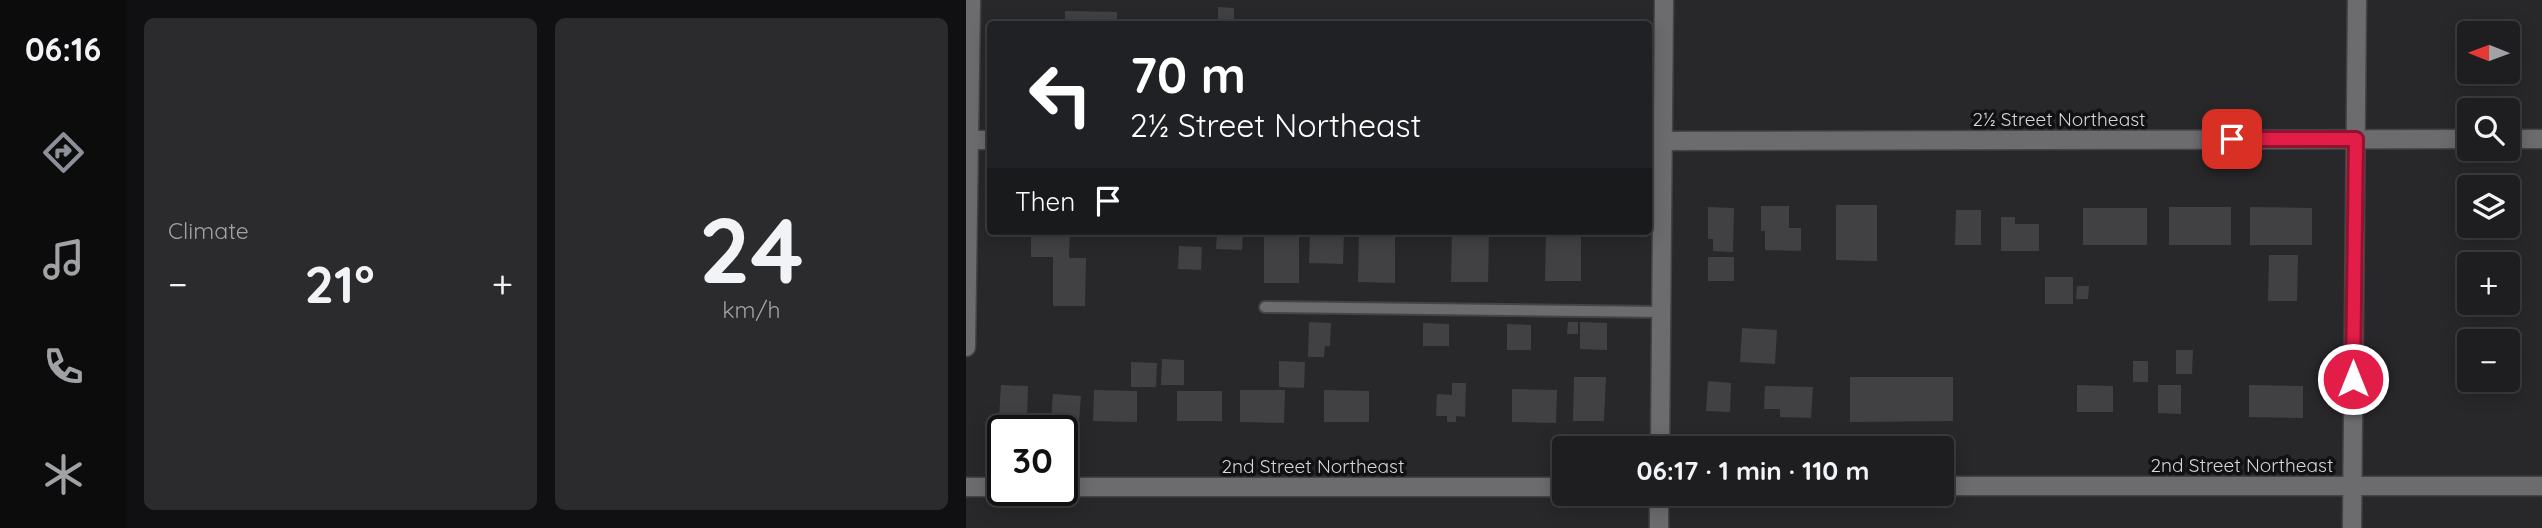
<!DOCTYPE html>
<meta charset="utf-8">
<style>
:root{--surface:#1e1d20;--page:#2b2a2d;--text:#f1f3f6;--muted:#a1a2a5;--line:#3c3b3e;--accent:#8c9099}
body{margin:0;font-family:Quicksand,sans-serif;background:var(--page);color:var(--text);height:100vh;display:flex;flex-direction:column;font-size:26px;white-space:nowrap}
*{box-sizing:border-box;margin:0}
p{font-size:23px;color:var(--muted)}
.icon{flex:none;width:38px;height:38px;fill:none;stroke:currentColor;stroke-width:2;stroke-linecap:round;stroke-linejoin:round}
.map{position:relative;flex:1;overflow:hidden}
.side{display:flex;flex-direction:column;gap:18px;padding:18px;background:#101012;width:840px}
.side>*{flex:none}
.guide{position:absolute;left:21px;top:21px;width:665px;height:214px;border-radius:7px;box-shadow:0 4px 18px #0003,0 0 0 2px var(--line);background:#202124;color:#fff;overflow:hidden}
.needle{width:46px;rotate:271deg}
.fabs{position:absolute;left:1491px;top:21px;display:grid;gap:14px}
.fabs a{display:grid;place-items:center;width:63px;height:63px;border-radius:7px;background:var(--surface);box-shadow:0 4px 18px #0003,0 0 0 2px var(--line);font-size:35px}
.speed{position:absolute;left:21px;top:415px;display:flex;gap:14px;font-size:35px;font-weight:700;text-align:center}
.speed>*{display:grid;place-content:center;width:91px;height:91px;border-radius:50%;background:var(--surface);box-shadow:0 4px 18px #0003,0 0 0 2px var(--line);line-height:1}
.speed .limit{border:4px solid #111;border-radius:10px;background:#fff;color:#111}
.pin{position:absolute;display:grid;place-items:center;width:60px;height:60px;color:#fff;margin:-30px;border-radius:14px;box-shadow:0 4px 10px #0006}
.me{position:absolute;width:77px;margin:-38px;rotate:0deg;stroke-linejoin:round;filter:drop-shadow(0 0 5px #0008)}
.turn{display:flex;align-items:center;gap:24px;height:147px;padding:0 28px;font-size:32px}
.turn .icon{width:91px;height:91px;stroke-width:2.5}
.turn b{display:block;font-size:49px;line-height:60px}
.then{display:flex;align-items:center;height:66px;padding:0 28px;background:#0003;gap:14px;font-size:26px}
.big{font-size:52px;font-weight:700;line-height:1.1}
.side .widget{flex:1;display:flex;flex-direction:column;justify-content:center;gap:10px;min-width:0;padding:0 24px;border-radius:10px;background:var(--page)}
.side .dial{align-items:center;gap:0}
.dial b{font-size:91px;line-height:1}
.heat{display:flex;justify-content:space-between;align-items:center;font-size:38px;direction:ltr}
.side .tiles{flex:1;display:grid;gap:18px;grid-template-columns:repeat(2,1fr)}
.trip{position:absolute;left:586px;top:436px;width:402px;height:70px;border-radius:7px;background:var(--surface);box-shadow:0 4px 18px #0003,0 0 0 2px var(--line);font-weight:700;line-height:70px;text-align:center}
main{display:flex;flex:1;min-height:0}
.menu{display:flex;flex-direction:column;width:126px;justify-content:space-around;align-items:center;background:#0c0c0d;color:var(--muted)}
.menu .icon{width:49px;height:49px}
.menu .active{color:var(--accent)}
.menu b{font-size:32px;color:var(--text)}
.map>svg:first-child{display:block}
.building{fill:#414043}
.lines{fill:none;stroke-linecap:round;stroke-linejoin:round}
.service-casing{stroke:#444346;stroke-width:14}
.minor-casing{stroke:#444346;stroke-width:21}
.service{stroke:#6c6c6f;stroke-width:10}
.minor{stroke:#6c6c6f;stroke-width:18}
.route-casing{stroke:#92132f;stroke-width:18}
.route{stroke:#e11d48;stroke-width:12}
.labels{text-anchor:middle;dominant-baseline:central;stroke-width:7;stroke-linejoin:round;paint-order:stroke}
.street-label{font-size:19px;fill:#d6d6d8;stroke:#111012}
</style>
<main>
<nav class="menu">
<b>06:16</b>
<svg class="icon active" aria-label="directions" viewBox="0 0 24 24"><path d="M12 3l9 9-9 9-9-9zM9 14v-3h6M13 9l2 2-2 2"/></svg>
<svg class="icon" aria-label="music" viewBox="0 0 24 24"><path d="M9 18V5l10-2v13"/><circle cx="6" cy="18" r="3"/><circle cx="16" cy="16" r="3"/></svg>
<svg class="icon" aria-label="phone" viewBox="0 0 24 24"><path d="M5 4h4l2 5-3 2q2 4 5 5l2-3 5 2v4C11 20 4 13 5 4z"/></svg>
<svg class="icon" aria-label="climate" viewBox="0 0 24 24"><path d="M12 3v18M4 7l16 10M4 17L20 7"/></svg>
</nav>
<section class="side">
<div class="tiles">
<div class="widget"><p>Climate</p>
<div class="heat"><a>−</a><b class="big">21°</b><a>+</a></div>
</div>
<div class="widget dial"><b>24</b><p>km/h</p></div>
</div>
</section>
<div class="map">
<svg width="1576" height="528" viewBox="0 0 1576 528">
<rect width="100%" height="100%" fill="#28272a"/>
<g class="building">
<path d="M252,7l16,1v16h-16z"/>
<path d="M99,11l52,1v12h-52z"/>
<rect x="593" y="19" width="64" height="5"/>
<path d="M870,205h41v56l-41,-1z"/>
<path d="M795,206h28v22h12v23l-36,-1v-19h-4z"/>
<path d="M742,207l26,1 -1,44 -20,-1v-12h-5z"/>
<rect x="1203" y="207" width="62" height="38"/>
<path d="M1284,207l62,1v37h-62z"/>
<rect x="1117" y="208" width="64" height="37"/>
<path d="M990,210h25v35h-26z"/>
<path d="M1035,217h14v7h24v27h-38z"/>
<path d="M65,231h39l-1,27h17l-1,48h-32v-49h-22z"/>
<rect x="127" y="231" width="64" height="5"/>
<path d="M241,231h36l-1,19 -26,-1 1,-15h-10z"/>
<rect x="298" y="231" width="35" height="52"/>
<path d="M344,231h34l-1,33 -34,-1z"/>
<path d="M393,231h36v52l-37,-1z"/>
<path d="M486,231h37l-1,51h-37z"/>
<path d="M580,231h35v50h-36z"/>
<path d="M213,246l23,1 -1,23 -23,-1z"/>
<path d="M1303,255h29l-1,46h-29z"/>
<rect x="742" y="257" width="26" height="24"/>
<rect x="1079" y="277" width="28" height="27"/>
<path d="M1111,286h12l-1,13h-12z"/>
<path d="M343,322l22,1 -1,23h-5l-1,11h-16z"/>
<path d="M602,322h10v12h-11z"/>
<path d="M614,322l27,1v27l-27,-1z"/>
<path d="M457,323l26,1v22h-26z"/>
<path d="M541,324l24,1v25h-24z"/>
<path d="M776,328l35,2 -2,34 -35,-2z"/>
<path d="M1210,350h17l-1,24h-16z"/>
<path d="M196,359l22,1v25h-23z"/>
<path d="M313,361l26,1 -1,26 -25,-1z"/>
<rect x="1167" y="361" width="15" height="21"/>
<path d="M165,362l26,1 -1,24h-25z"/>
<path d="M608,377h32l-2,44h-31z"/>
<path d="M884,377h103v44l-103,1z"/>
<path d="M742,381l23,2 -1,29 -24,-1z"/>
<path d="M486,383h14l-1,34 -9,-1v6h-9v-6h-11l1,-22 15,1z"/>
<path d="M35,385l27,1 -1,33 -28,-1z"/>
<path d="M1111,385l36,1v26h-36z"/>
<path d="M1192,385h23v29l-23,-1z"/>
<path d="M1283,385l54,1v32l-54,-1z"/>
<path d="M799,386l48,1 -2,31 -31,-1v-8h-16z"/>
<path d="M546,389l45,1 -1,33 -44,-1z"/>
<path d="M128,390l43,1v31l-44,-1z"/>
<path d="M274,390h45l-1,33 -44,-1z"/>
<path d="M358,390l45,1v31h-45z"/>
<rect x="211" y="391" width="45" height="30"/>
<path d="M87,394l28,2 -2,25 -28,-2z"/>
</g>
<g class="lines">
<defs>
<path id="service" d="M299,307l396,5"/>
<g id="minor">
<path d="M1542,139h34"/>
<path d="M0,140h24"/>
<path d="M682,141l821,-2"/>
<path d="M0,347l5,-347"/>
<path d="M694,448l4,-448"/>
<path d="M976,486h600"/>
<path d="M0,487h37"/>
<path d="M96,487h502"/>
<path d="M693,528v-34"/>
<path d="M1386,528l5,-528"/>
</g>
</defs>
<use href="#service" class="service-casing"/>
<use href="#minor" class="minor-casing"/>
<use href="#service" class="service"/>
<use href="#minor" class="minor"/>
</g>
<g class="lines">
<defs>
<path id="route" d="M1266,139h124l-3,240"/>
</defs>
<use href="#route" class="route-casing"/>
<use href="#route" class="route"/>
</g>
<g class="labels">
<g class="street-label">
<text x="1093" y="119">2½ Street Northeast</text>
<text x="1276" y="465">2nd Street Northeast</text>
<text x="347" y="466">2nd Street Northeast</text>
</g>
</g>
</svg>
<div class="fabs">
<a><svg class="needle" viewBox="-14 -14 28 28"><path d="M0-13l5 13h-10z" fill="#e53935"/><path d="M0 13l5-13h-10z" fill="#a1a2a5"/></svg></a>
<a><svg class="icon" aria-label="search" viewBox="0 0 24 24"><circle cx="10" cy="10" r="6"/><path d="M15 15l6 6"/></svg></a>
<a><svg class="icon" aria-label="layers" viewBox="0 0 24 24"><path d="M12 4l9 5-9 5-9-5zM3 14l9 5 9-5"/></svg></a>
<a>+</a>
<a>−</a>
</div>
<div class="speed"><div class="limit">30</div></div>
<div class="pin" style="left:1266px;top:139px;background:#d93025"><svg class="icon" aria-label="arrive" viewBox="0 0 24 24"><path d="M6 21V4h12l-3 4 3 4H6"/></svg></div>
<svg class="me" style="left:1387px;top:379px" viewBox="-20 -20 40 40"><circle r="17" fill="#e11d48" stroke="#fff" stroke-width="3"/><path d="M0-11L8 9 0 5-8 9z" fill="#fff"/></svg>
<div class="trip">06:17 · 1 min · 110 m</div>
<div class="guide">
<div class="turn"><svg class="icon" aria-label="left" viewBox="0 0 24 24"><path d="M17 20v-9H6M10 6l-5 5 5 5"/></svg><div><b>70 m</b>2½ Street Northeast</div></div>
<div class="then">Then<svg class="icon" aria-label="arrive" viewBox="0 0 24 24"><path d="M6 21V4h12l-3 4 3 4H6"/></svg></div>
</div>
</div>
</main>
